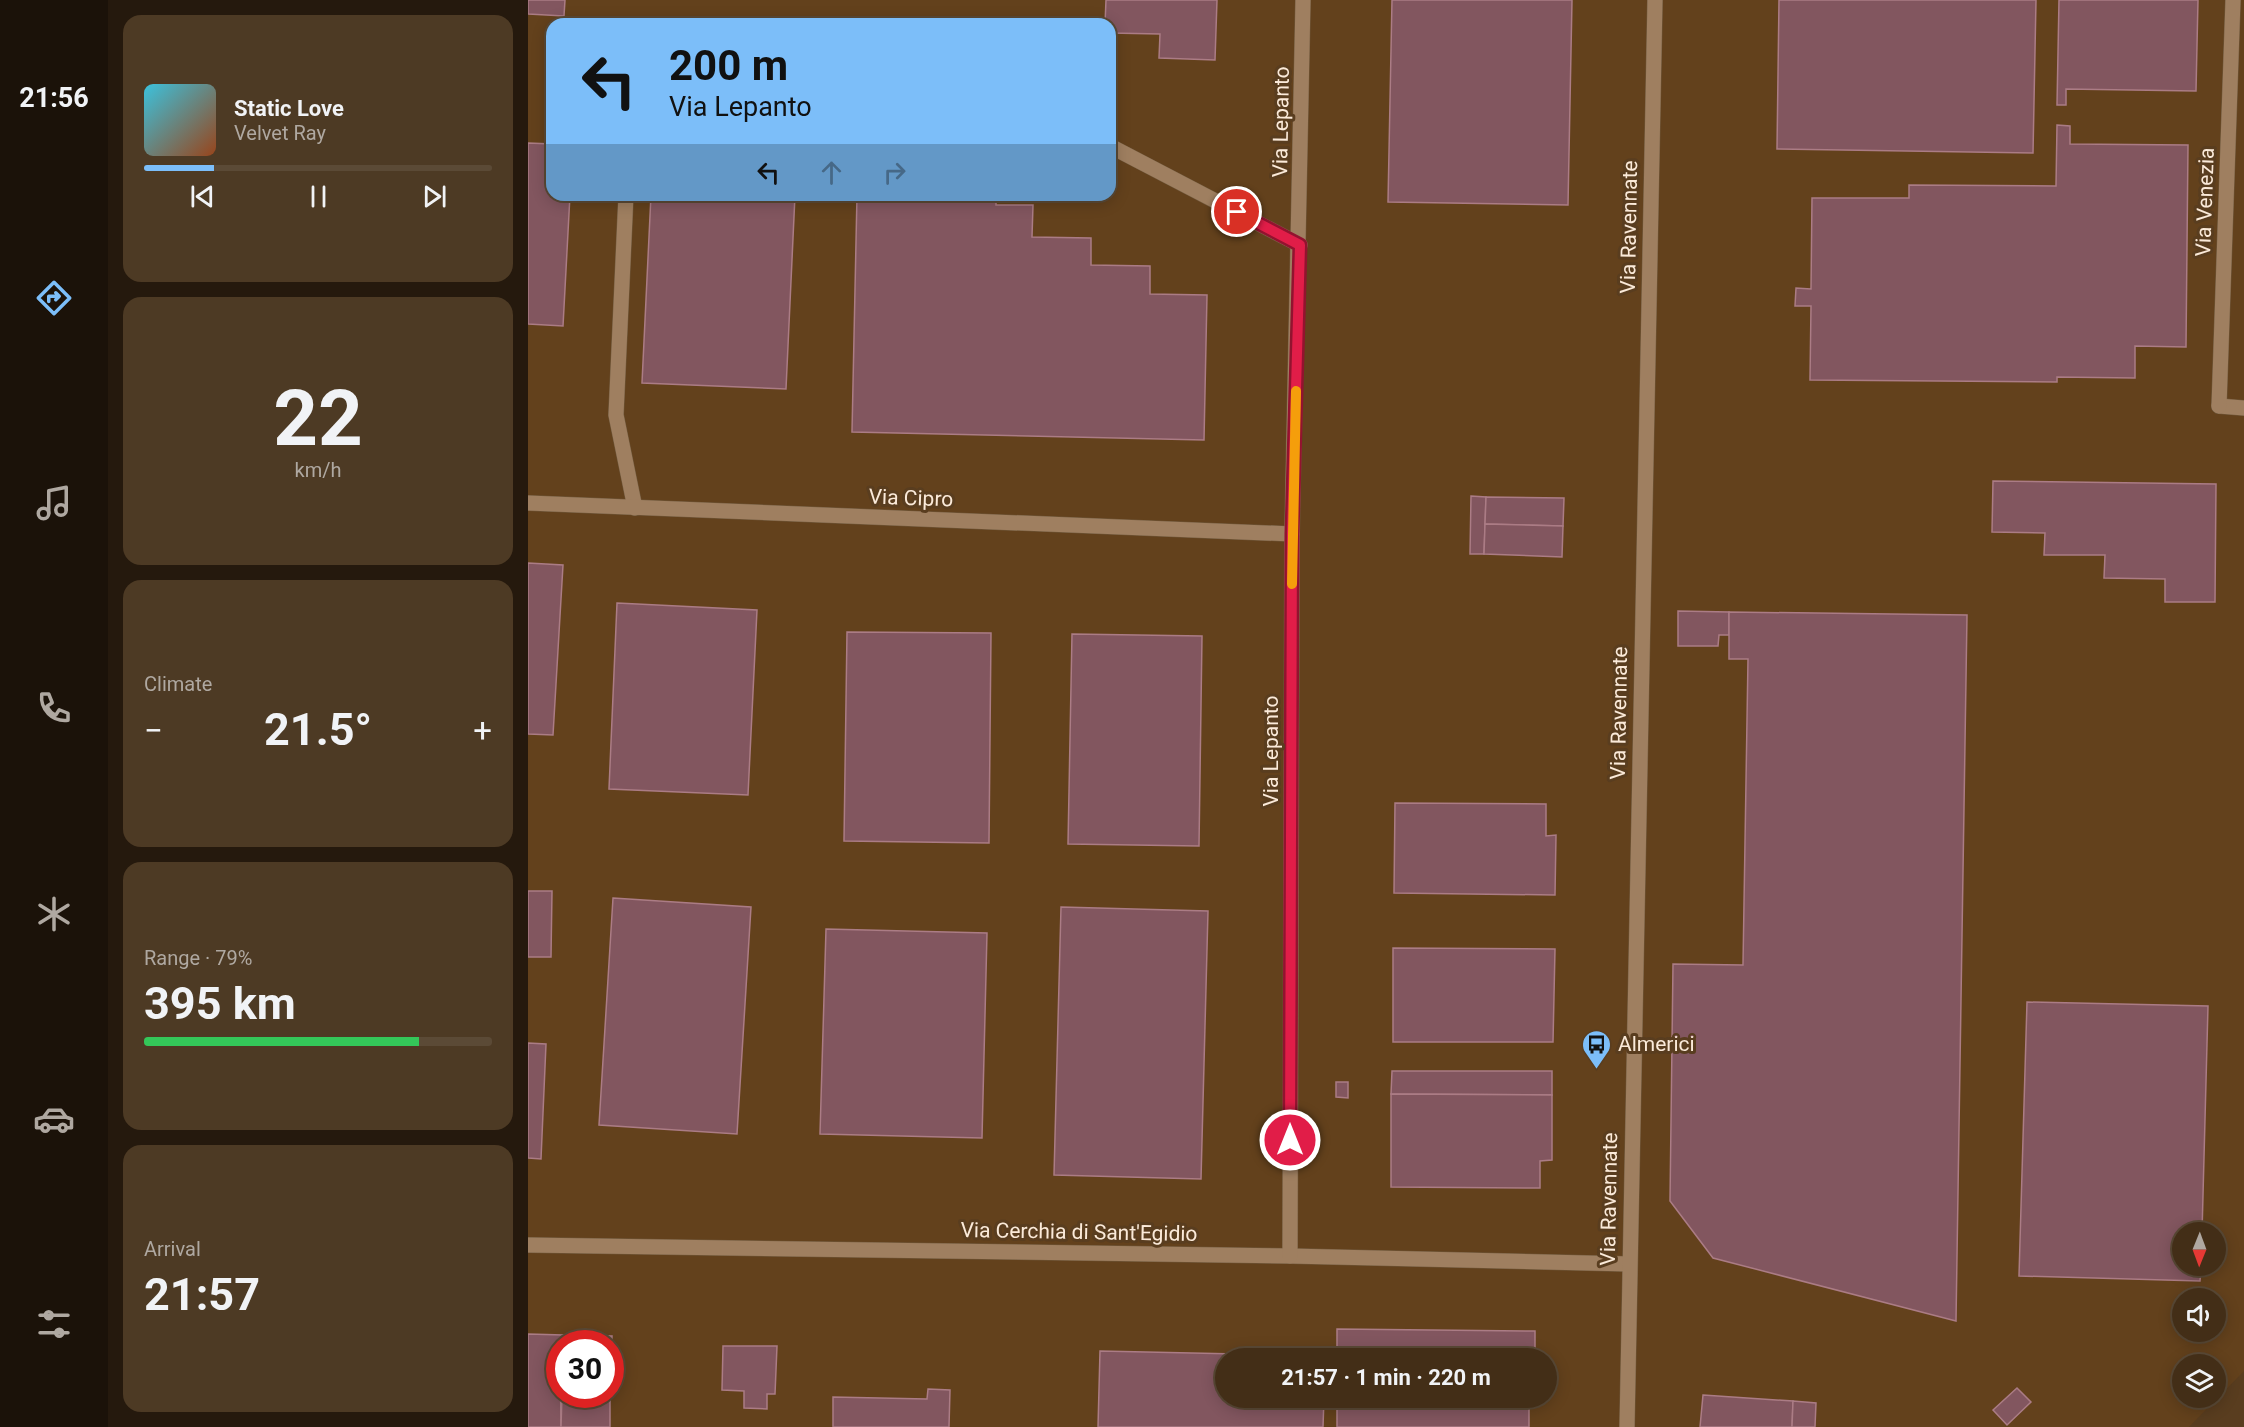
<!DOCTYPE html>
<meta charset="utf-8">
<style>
:root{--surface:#432e17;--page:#4d3a24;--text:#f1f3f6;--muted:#afa8a1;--line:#5b4a36;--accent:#7cbef9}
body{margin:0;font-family:Roboto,sans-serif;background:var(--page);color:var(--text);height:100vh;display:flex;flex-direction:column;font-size:22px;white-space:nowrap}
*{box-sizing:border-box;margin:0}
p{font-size:20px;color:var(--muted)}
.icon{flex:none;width:33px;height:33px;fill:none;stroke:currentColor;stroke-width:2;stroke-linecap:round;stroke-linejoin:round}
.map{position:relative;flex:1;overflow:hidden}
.panel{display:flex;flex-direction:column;gap:15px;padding:15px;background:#25190d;width:420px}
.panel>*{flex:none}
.hud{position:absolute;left:18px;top:18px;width:570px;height:183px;border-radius:18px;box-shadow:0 3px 15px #0003,0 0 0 2px var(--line);background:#7cbef9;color:#111;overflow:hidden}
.needle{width:39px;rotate:181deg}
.buttons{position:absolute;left:1644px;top:1222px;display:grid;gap:12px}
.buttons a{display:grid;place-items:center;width:54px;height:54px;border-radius:50%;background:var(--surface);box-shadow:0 3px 15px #0003,0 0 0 2px var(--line);font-size:30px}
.speed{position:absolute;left:18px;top:1330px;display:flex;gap:12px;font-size:30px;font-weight:700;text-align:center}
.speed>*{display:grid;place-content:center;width:78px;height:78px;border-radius:50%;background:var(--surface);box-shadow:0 3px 15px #0003,0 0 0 2px var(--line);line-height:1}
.speed .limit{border:9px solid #d22;background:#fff;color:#111}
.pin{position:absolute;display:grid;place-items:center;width:51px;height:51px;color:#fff;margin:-26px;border:3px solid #fff;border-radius:50%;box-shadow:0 2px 6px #0007}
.me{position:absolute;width:66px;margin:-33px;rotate:0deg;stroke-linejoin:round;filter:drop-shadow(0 0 4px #0008)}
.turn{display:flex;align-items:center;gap:21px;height:126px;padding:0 24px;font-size:27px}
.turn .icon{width:78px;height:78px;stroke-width:2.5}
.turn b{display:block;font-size:42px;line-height:51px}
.lanes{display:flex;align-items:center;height:57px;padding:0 24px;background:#0003;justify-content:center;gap:30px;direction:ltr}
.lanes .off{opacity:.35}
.big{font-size:45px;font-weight:700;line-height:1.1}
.panel .tile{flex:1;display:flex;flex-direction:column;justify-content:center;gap:9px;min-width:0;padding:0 21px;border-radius:18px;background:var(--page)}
.panel .dial{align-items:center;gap:0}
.dial b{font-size:78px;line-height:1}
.song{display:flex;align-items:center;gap:18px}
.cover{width:72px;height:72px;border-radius:9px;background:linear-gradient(135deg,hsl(190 70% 55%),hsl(20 70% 35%))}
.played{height:6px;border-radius:3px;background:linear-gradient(90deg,var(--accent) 20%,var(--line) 20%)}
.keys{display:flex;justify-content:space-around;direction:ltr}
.heat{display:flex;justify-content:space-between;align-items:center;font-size:33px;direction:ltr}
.charge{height:9px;border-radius:4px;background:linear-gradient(90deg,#34c759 79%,var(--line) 0)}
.trip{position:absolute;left:687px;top:1348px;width:342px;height:60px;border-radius:30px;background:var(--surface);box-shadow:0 3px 15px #0003,0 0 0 2px var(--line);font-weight:700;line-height:60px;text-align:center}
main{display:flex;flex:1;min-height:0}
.tab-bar{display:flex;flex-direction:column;width:108px;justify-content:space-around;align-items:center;background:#1b1209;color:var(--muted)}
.tab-bar .icon{width:42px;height:42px}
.tab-bar .selected{color:var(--accent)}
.tab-bar b{font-size:27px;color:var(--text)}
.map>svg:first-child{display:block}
.built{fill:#63411c;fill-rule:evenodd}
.building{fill:#82565f;stroke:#ab7c85;stroke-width:1.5}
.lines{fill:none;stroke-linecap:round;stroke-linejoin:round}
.lane-casing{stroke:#725b3f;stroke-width:16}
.street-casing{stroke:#725b3f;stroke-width:16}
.lane{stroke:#9f7f60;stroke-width:15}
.street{stroke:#9f7f60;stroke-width:15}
.route-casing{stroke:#92132f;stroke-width:15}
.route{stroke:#e11d48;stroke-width:10}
.slow{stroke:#f59e0b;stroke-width:10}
.labels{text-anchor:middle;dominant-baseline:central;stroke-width:6;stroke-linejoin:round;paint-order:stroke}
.street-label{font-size:21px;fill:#fbead9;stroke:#593d1f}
.poi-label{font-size:21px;fill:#fbead9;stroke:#593d1f;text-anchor:start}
</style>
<main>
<nav class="tab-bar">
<b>21:56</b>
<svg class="icon selected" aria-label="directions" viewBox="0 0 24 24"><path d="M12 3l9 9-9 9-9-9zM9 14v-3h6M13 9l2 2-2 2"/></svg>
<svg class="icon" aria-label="music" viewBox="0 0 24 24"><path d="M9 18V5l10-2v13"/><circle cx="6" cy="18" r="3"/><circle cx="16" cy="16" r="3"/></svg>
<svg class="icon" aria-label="phone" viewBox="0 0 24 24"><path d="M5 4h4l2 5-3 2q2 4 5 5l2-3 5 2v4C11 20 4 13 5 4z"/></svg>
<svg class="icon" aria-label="climate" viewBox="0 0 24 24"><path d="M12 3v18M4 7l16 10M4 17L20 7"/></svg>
<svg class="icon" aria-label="car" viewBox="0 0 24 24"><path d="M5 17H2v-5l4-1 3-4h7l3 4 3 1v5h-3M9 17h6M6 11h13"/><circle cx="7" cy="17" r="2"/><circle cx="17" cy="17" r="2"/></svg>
<svg class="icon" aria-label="filters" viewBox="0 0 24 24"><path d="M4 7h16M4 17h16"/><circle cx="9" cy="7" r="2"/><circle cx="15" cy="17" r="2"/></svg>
</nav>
<section class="panel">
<div class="tile">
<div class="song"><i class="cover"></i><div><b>Static Love</b><p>Velvet Ray</p></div></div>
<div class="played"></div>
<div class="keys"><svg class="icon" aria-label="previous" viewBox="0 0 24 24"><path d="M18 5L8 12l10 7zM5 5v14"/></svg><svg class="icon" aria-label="pause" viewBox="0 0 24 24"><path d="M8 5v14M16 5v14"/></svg><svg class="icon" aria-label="next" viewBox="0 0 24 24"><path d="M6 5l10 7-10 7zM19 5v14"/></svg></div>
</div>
<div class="tile dial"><b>22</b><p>km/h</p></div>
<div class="tile"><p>Climate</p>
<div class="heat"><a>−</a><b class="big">21.5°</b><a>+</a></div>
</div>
<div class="tile"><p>Range · 79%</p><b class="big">395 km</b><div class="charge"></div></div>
<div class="tile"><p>Arrival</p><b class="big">21:57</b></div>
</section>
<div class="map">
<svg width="1716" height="1427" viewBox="0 0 1716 1427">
<rect width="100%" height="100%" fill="#593d1f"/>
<path class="built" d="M0,0h1716v1371l-55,56h-1661zM24,24h558v171h-558zM1654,1233h34v33h-34zM1654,1299h34v33h-34zM32,1344h50v51h-50zM698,1359h320v39h-320zM1654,1365h34v33h-34z"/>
<g class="building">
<path d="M0,0h37l-1,16 -36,-2z"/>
<path d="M578,0h111l-2,60 -56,-2 1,-24 -50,-1v-9h-5z"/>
<path d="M864,0h180l-4,205 -180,-3z"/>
<path d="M1251,0h257l-3,153 -256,-4z"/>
<path d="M1531,0h139l-2,91 -130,-2v16h-9z"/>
<path d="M1529,125l13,1v18l118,1 -2,202 -51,-1v32l-78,-1v5l-247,-2 1,-74h-16l1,-18 15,1 1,-91h97v-13l147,1z"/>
<path d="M0,143l24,1v51h18l-7,131 -35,-2z"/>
<path d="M123,195h144l-9,194 -144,-6z"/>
<path d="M329,195h139v10h37l-1,32 59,1v27l59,1v28l57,1 -3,145 -352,-8z"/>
<path d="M1465,481l223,3 -1,118h-50v-23l-61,-1 1,-23h-61l1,-22 -53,-1z"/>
<path d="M943,496l15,1 -2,57h-14z"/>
<path d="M958,497l78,1 -1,28 -78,-2z"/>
<path d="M957,524l78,2 -1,31 -78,-3z"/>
<path d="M0,563l35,2 -10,170 -25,-1z"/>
<path d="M89,603l140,7 -9,185 -139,-6z"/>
<path d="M1150,611l51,1v23h-10l-1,11h-40z"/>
<path d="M1201,612l238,3 -11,706 -243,-63 -43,-57 3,-237 70,1 5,-306h-19z"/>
<path d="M319,632l144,1 -2,210 -145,-2z"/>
<path d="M544,634l130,2 -3,210 -131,-2z"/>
<path d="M867,803l151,1v32l10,-1 -1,60 -161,-2z"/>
<path d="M0,891h24l-1,66h-23z"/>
<path d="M85,898l138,9 -14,227 -138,-9z"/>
<path d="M533,907l147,4 -7,268 -147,-4z"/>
<path d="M298,929l161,4 -5,205 -162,-4z"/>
<path d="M865,948l162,1 -2,93h-160z"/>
<path d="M1499,1002l181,4 -6,227h-20v33h19l-1,15 -181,-5z"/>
<path d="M0,1043l18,1 -5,115 -13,-1z"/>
<path d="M864,1071h160v24l-161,-1z"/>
<path d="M808,1082h12v16l-12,-1z"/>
<path d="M863,1094l161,1v65l-12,1v27l-149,-1z"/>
<path d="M809,1329l198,2v28h-198z"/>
<path d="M0,1334l35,1v9h-3l1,83h-33z"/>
<path d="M35,1335l49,1 -2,49v-41h-47z"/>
<path d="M195,1346h54l-2,48h-8v15l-23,-1v-17l-22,-1z"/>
<path d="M572,1351l224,5v3h-98v39h98l-1,29h-225z"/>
<path d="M1489,1388l14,14 -24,23 -14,-15z"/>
<path d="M400,1389l22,1 -1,37h-116v-30l94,2z"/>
<path d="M34,1395h48v32h-49z"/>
<path d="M1175,1395l90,6 -1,26h-92z"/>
<path d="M809,1398h198v6h-6v23h-192z"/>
<path d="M1265,1401l23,2 -1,24h-23z"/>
</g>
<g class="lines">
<defs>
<g id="lane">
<path d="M98,195l-10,220 19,93"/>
<path d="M1691,406l25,2"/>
</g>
<g id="street">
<path d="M582,146l190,99"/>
<path d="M1691,406l14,-406"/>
<path d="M0,503l764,31"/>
<path d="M0,1245l762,11 339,8"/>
<path d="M762,1256l2,-722 11,-534"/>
<path d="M1099,1427l28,-1427"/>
</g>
</defs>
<use href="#lane" class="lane-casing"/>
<use href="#street" class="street-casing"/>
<use href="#lane" class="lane"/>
<use href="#street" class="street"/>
</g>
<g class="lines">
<defs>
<path id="route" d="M709,212l63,33 -8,289 -2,606"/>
</defs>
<use href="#route" class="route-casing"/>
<use href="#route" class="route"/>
<path class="slow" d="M764,584l4,-193"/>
</g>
<defs>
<symbol id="bus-pin" viewBox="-11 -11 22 30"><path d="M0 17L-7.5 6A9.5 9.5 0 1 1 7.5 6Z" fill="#7cbef9" stroke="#593d1f"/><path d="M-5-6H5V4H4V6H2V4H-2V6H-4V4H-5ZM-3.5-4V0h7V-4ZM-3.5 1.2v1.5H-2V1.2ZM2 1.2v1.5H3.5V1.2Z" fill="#111"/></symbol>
</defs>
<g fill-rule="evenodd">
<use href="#bus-pin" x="1052" y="1028" width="33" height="45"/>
</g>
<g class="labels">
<g class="street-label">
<text transform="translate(753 122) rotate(-89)">Via Lepanto</text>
<text transform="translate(1677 202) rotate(-88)">Via Venezia</text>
<text transform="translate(1101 227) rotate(-89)">Via Ravennate</text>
<text transform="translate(383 498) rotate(2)">Via Cipro</text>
<text transform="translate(1091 713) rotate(-89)">Via Ravennate</text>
<text transform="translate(743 751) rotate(-90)">Via Lepanto</text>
<text transform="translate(1081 1199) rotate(-89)">Via Ravennate</text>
<text transform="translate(551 1232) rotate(1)">Via Cerchia di Sant'Egidio</text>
</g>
<g class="poi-label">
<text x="1090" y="1044">Almerici</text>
</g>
</g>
</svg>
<div class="buttons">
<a><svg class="needle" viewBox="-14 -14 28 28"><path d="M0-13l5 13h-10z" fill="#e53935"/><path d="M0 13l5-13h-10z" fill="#afa8a1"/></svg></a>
<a><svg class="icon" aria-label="sound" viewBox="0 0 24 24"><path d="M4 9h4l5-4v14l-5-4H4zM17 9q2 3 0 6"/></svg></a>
<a><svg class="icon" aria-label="layers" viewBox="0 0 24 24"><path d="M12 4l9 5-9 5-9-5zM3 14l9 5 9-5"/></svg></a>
</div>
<div class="speed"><div class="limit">30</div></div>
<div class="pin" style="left:709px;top:212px;background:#d93025"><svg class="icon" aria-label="arrive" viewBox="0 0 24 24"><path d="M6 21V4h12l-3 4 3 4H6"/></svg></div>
<svg class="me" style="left:762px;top:1140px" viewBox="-20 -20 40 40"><circle r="17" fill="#e11d48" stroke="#fff" stroke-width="3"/><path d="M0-11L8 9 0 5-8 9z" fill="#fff"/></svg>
<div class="trip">21:57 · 1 min · 220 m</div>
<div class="hud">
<div class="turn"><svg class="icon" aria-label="left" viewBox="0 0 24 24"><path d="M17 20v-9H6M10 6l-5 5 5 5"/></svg><div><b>200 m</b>Via Lepanto</div></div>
<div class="lanes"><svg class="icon" aria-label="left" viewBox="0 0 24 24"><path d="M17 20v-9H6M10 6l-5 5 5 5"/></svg><svg class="icon off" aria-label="ahead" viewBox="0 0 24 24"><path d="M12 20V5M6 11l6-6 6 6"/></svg><svg class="icon off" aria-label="right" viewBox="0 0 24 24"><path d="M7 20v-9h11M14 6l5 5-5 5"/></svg></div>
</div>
</div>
</main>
